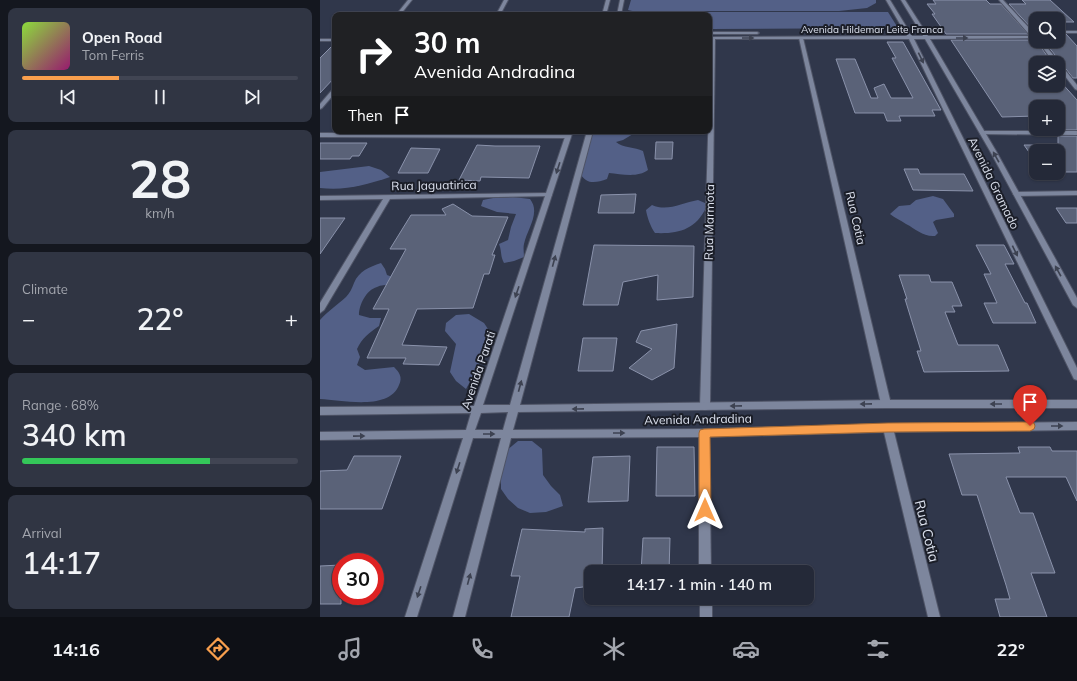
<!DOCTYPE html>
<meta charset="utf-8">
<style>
:root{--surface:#242938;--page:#303543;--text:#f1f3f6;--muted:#a3a6ae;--line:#414553;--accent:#f99f4d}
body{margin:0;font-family:Mulish,sans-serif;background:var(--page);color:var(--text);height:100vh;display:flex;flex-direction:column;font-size:15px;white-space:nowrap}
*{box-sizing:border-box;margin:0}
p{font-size:13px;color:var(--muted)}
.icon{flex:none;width:22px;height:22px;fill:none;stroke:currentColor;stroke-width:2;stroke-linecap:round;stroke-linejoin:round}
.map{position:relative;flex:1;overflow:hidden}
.panel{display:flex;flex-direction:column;gap:8px;padding:8px;background:#14171f;width:320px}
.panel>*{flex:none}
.banner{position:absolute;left:12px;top:12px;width:380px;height:122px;border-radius:8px;box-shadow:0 1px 3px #0004,0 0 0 1px var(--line);background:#202124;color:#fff;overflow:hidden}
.tools{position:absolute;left:709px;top:12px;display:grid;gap:8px}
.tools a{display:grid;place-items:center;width:36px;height:36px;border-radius:8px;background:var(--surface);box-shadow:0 1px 3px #0004,0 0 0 1px var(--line);font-size:20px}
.speed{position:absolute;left:12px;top:553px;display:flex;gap:8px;font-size:20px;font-weight:700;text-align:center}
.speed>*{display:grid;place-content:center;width:52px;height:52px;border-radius:50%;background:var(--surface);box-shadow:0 1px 3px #0004,0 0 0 1px var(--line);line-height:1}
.speed .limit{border:6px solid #d22;background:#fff;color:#111}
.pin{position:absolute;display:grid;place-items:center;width:34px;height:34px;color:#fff;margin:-41px -17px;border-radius:50% 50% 50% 0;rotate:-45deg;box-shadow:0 0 4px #0007}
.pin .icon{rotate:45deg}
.me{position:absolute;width:44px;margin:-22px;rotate:0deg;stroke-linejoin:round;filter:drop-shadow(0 0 3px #0008)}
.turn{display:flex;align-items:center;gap:14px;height:84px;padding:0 16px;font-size:18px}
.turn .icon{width:52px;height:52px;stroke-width:2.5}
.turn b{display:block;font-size:28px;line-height:34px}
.then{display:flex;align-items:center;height:38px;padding:0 16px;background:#0003;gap:8px;font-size:15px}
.big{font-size:30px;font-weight:600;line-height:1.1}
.panel .tile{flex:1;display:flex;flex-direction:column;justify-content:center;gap:6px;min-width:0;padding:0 14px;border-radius:8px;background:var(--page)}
.panel .dial{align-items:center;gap:0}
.dial b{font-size:52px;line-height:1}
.song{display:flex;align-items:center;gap:12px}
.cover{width:48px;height:48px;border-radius:6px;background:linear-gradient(135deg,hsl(90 70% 55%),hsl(320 70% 35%))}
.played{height:4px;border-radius:2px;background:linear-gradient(90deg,var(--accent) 35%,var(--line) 35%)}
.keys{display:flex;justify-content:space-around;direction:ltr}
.heat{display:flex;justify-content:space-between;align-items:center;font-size:22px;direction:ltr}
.charge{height:6px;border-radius:3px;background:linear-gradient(90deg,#34c759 68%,var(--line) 0)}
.trip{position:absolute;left:264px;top:565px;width:230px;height:40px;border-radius:8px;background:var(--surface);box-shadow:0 1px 3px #0004,0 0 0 1px var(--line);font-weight:600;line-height:40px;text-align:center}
.tab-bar{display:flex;height:64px;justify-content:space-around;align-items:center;background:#0e1016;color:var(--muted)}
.tab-bar .icon{width:28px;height:28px}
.tab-bar .on{color:var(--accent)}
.tab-bar b{font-size:18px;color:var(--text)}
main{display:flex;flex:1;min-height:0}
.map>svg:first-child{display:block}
.green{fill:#536087}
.building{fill:#5a6278;stroke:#8a92ab}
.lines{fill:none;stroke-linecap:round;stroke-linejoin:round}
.minor-casing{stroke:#4f5466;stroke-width:2}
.tertiary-casing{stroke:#4f5466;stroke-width:2}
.minor{fill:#7d869d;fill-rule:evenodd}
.tertiary{fill:#7d869d;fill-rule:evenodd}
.oneway{fill:#3d4251}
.route{fill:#f99f4d;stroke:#a26732}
.labels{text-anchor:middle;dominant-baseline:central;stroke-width:4;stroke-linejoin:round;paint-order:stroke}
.far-street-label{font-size:10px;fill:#dbe0ed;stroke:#1b1e28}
.street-label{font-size:12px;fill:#dbe0ed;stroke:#1b1e28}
.near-street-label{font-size:14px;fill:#dbe0ed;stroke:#1b1e28}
</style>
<main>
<section class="panel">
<div class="tile">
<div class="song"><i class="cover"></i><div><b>Open Road</b><p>Tom Ferris</p></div></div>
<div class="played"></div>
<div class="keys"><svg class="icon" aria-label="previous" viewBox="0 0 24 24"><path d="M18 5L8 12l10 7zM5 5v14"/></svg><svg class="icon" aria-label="pause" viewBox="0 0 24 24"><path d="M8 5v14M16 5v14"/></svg><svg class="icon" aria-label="next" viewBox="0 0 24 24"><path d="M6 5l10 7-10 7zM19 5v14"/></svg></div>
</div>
<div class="tile dial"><b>28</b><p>km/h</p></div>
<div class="tile"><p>Climate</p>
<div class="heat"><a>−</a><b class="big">22°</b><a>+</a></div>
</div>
<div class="tile"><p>Range · 68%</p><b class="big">340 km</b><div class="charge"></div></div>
<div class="tile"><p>Arrival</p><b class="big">14:17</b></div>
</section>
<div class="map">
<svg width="757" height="617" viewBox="0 0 757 617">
<rect width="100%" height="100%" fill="#30374b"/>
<g class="green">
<path d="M311,0h245v3l-9,5 -28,3h-141l-17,1h207l10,16 -189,1v-14h-37l7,-3 -29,3 -22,-5z"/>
<path d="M278,131h30l5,3 -10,6 -7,2c7,6 19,5 27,9l5,19c-10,8 -27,4 -39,3l-2,6c-11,4 -21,6 -27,-6l5,-10 6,-26 3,-4z"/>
<path d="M49,166l12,4 9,7c-24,8 -45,14 -70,11v-16z"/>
<path d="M613,196l10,3 11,15v3l-18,3 -3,2 5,11 -3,3c-12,1 -19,-7 -29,-12 -6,-4 -11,-6 -16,-10l9,-8 11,-1 6,-5z"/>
<path d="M193,197l17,2c11,14 -3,30 -6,45 -1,4 0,9 0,13l-10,4 -10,2c-4,-7 -2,-12 -5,-19l9,-4 3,-13 5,-13 -19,-2 -16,-6 2,-6 10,-2z"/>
<path d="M378,200l7,3 1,5c-11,22 -28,26 -51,25 -4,-5 -8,-16 -9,-23l6,-5c15,7 30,-2 46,-5z"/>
<path d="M61,263l4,6 2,6 8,3 5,7c-7,0 -17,-1 -23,2 -11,3 -18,18 -18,28l11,3h11l-2,8c-10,7 -17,12 -22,23l3,8 -3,8 8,5 29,-3c5,5 9,10 5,18 -10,26 -57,15 -79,14v-79c8,-9 17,-15 26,-23 4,-4 6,-9 8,-14 5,-12 15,-16 27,-20z"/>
<path d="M149,314l15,9 4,6 -9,36 -13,24 -10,-8 -6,-9 6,-28 -11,-13 1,-8 10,-8z"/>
<path d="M198,441h14l10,8 1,26 8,11 9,9 3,11 -17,6 -16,1 -12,-5 -10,-9 -7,-10v-13l5,-25z"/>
</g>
<g class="building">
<path d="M613,0h53l4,4h11l27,30h-82l-14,-20h3l-8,-10h9z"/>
<path d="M702,0h28l24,22h-16v-3h-22v15h-4l1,-4 -24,-26h17z"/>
<path d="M738,34h8l11,12v32h-4l-29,-37h14z"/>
<path d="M631,40h85l16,23h-16v22h22v-6l19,21v30h-19v-23h-22v9l-34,1z"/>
<path d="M567,42h16l38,68h-9l3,6h-36l2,5h-14l-3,-8h-29l-19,-54h19l16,39h7l-4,-10 10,-4 7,14h22l-21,-40h4z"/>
<path d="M15,43v34l-15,16v-35z"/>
<path d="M738,136h19v36h-19v-21h-22v11l-12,-17h34z"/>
<path d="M336,142h17l-1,17h-17z"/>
<path d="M0,143h47l-8,13h-7l-2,3h-30z"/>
<path d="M157,145l18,1h45l-11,32 -48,-1 -1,4 -21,-1z"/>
<path d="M91,148l29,1 -12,24h-30z"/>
<path d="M584,169h14l2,5h44l9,17 -60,-1z"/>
<path d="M316,194l-2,19h-36l3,-18z"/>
<path d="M133,204l19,12 36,1 -16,38h3l-6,19h-5l-11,34 -56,1 -15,36 45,2 -8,18 -36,-1 3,-6h-39l22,-49h-16l33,-60h-16l21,-34h35l-4,-6z"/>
<path d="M736,208h21v15h-11z"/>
<path d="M0,218h25l-25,36z"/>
<path d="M274,245l100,1 -1,51 -36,3 1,-25 -35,7 -5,23h-35z"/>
<path d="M656,245h28l10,19h-9l20,39h2l9,20h-43l-9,-20h13l-13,-29h7z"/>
<path d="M579,275h30l2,7h21l10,24h-10l3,6h-10l13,33h40l11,26 -85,1 -7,-21h4l-16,-52h2z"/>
<path d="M357,324l-3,44 -22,12 -23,-12 23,-19 -16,-7 5,-11z"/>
<path d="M263,338h34l-4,33h-35z"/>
<path d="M337,447h37l1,49h-39z"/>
<path d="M698,447h32l2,4h25v50l-11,-24h-60l14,36h13l22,60h-24l16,44h-47l-5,-18h15l-4,-14 -29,-90h-15l-13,-41 71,-1z"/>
<path d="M34,456h47l-19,53h-62v-38l27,-1z"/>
<path d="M310,456l-2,45 -40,1 5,-45z"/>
<path d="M283,528l-1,44h-11v14l-16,2 -6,29h-58l9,-41h-9l11,-47 63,3v-3z"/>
<path d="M323,538h27l-1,34h-28z"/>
<path d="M21,565v39h-21v-38z"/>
</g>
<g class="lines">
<defs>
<g id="minor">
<path d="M88,0h4l-12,15h-4z"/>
<path d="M184,0h4l-8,15h-4z"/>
<path d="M679,0h4l29,31v2h-4z"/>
<path d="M393,37l2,1 -5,368 -2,3 -3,1 -3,-1 -2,-3 11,-368z"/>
<path d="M481,37l2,1 88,366 -2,2 -3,2 -3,-2 -2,-2 -82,-366z"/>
<path d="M718,41h4l35,44v5l-2,-1 -17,-22v-4h-4z"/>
<path d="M15,88v5l-13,15 -2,1v-5l13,-15z"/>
<path d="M662,131h95v4l-97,-1v-2z"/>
<path d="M0,133l248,1 3,2 -3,2 -248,-1z"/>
<path d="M757,191v4l-61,1 -3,-2 3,-2z"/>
<path d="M229,193l3,2 -1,1 -161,3 -66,111 -4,3v-10l63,-104 -63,1v-4z"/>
<path d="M568,424l3,1 2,3 47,189h-12l-45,-189 2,-3z"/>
<path d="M384,429l3,1 2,3 2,139h-12v-139l2,-3z"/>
<rect x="380" y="598" width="12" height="19"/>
</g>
<g id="tertiary">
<path d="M286,0h4l-4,15h-4z"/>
<path d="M300,0h4l-3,15h-4z"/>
<path d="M566,0h4l22,36h11l-22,-36h4l23,36h108v2l-106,1 66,112 81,147v10l-4,-3 -83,-154 -65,-112h-11l163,329v12l-3,-1 -1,-2 -164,-338h-200v-2l198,-1z"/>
<rect x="738" y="31" width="19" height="2"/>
<path d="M389,32h48l2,1 -2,1h-48z"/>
<rect x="0" y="39" width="15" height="2"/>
<path d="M247,131h6l-90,274h27l77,-274h6l-73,274 366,-5h191v8h-191l-368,4 -5,18 191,-1 184,-5 189,-2v8l-189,2 -184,5 -193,1 -46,179h-12l48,-179h-28l-56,179h-12l58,-179 -143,2v-8l146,-2 5,-17 -151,2v-8l154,-1zM188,412l-5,18h-28l6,-17z"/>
</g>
</defs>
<use href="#minor" class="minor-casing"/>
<use href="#tertiary" class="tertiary-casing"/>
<use href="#minor" class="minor"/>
<use href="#tertiary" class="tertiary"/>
</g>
<defs><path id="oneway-solid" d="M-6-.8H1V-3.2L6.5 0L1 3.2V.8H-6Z"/></defs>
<g class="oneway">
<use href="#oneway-solid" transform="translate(428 38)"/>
<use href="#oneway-solid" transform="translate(642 38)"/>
<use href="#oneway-solid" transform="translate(601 58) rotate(64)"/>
<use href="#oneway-solid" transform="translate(676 157) rotate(-119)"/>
<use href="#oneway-solid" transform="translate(238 168) rotate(108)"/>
<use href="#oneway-solid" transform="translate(695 251) rotate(64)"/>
<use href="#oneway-solid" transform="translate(234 261) rotate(-75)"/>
<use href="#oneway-solid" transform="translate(738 271) rotate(-119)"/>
<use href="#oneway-solid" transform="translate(197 292) rotate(109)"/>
<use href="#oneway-solid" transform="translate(200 386) rotate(-75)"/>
<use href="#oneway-solid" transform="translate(546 404) rotate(179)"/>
<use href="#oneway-solid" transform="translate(676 404) rotate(180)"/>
<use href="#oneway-solid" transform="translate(416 406) rotate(179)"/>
<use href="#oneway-solid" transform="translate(258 409) rotate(179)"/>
<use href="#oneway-solid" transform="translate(737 426)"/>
<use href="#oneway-solid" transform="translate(299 433)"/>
<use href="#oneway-solid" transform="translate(169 434)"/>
<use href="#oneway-solid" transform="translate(39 436) rotate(-1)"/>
<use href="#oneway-solid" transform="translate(138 468) rotate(108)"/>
<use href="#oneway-solid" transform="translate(149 579) rotate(-75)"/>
<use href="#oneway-solid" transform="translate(99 592) rotate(108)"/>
</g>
<path class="route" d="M710,422l4,1 1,3 -1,3 -4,2 -142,1 -178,5 1,73 -2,4 -4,1 -4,-1 -2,-4v-77l1,-3 4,-1 184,-6z"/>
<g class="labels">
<g class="far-street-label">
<text x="552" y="29">Avenida Hildemar Leite Franca</text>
</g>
<g class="street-label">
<text transform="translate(674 183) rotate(64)">Avenida Gramado</text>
<text transform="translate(114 185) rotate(-1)">Rua Jaguatirica</text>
<text transform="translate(536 218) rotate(77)">Rua Cotia</text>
<text transform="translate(389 222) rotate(-89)">Rua Marmota</text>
<text transform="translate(158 370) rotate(-71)">Avenida Parati</text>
<text transform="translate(378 419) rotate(-1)">Avenida Andradina</text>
</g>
<g class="near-street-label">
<text transform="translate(607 531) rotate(76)">Rua Cotia</text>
</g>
</g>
</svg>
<div class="tools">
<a><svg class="icon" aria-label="search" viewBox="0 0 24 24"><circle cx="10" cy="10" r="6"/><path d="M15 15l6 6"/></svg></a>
<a><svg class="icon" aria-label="layers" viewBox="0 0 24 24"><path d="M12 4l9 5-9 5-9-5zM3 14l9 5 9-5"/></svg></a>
<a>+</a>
<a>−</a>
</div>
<div class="speed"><div class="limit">30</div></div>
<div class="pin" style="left:710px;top:426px;background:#d93025"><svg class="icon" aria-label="arrive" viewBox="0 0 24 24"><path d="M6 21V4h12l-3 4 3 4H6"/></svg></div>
<svg class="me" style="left:385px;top:510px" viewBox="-20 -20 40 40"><path d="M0-17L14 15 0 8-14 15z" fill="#f99f4d" stroke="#fff" stroke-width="4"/></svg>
<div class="trip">14:17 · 1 min · 140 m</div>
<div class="banner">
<div class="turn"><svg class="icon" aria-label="right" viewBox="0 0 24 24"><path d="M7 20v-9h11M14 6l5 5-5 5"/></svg><div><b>30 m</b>Avenida Andradina</div></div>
<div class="then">Then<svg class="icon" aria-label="arrive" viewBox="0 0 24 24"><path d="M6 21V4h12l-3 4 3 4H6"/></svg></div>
</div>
</div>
</main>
<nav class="tab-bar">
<b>14:16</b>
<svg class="icon on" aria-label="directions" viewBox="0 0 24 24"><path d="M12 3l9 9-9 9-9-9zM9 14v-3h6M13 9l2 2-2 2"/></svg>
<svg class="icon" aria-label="music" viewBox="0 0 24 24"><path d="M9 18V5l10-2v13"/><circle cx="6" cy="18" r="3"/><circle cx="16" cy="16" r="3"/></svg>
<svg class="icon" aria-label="phone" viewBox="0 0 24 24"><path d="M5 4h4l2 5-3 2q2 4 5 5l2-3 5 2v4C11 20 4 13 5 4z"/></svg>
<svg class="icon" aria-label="climate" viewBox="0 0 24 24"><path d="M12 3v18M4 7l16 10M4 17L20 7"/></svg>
<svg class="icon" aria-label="car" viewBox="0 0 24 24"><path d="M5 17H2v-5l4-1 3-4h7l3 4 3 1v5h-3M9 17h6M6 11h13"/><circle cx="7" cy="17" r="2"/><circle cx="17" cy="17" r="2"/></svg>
<svg class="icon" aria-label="filters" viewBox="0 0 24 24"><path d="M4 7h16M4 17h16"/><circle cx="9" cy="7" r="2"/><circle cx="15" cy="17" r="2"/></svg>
<b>22°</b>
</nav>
